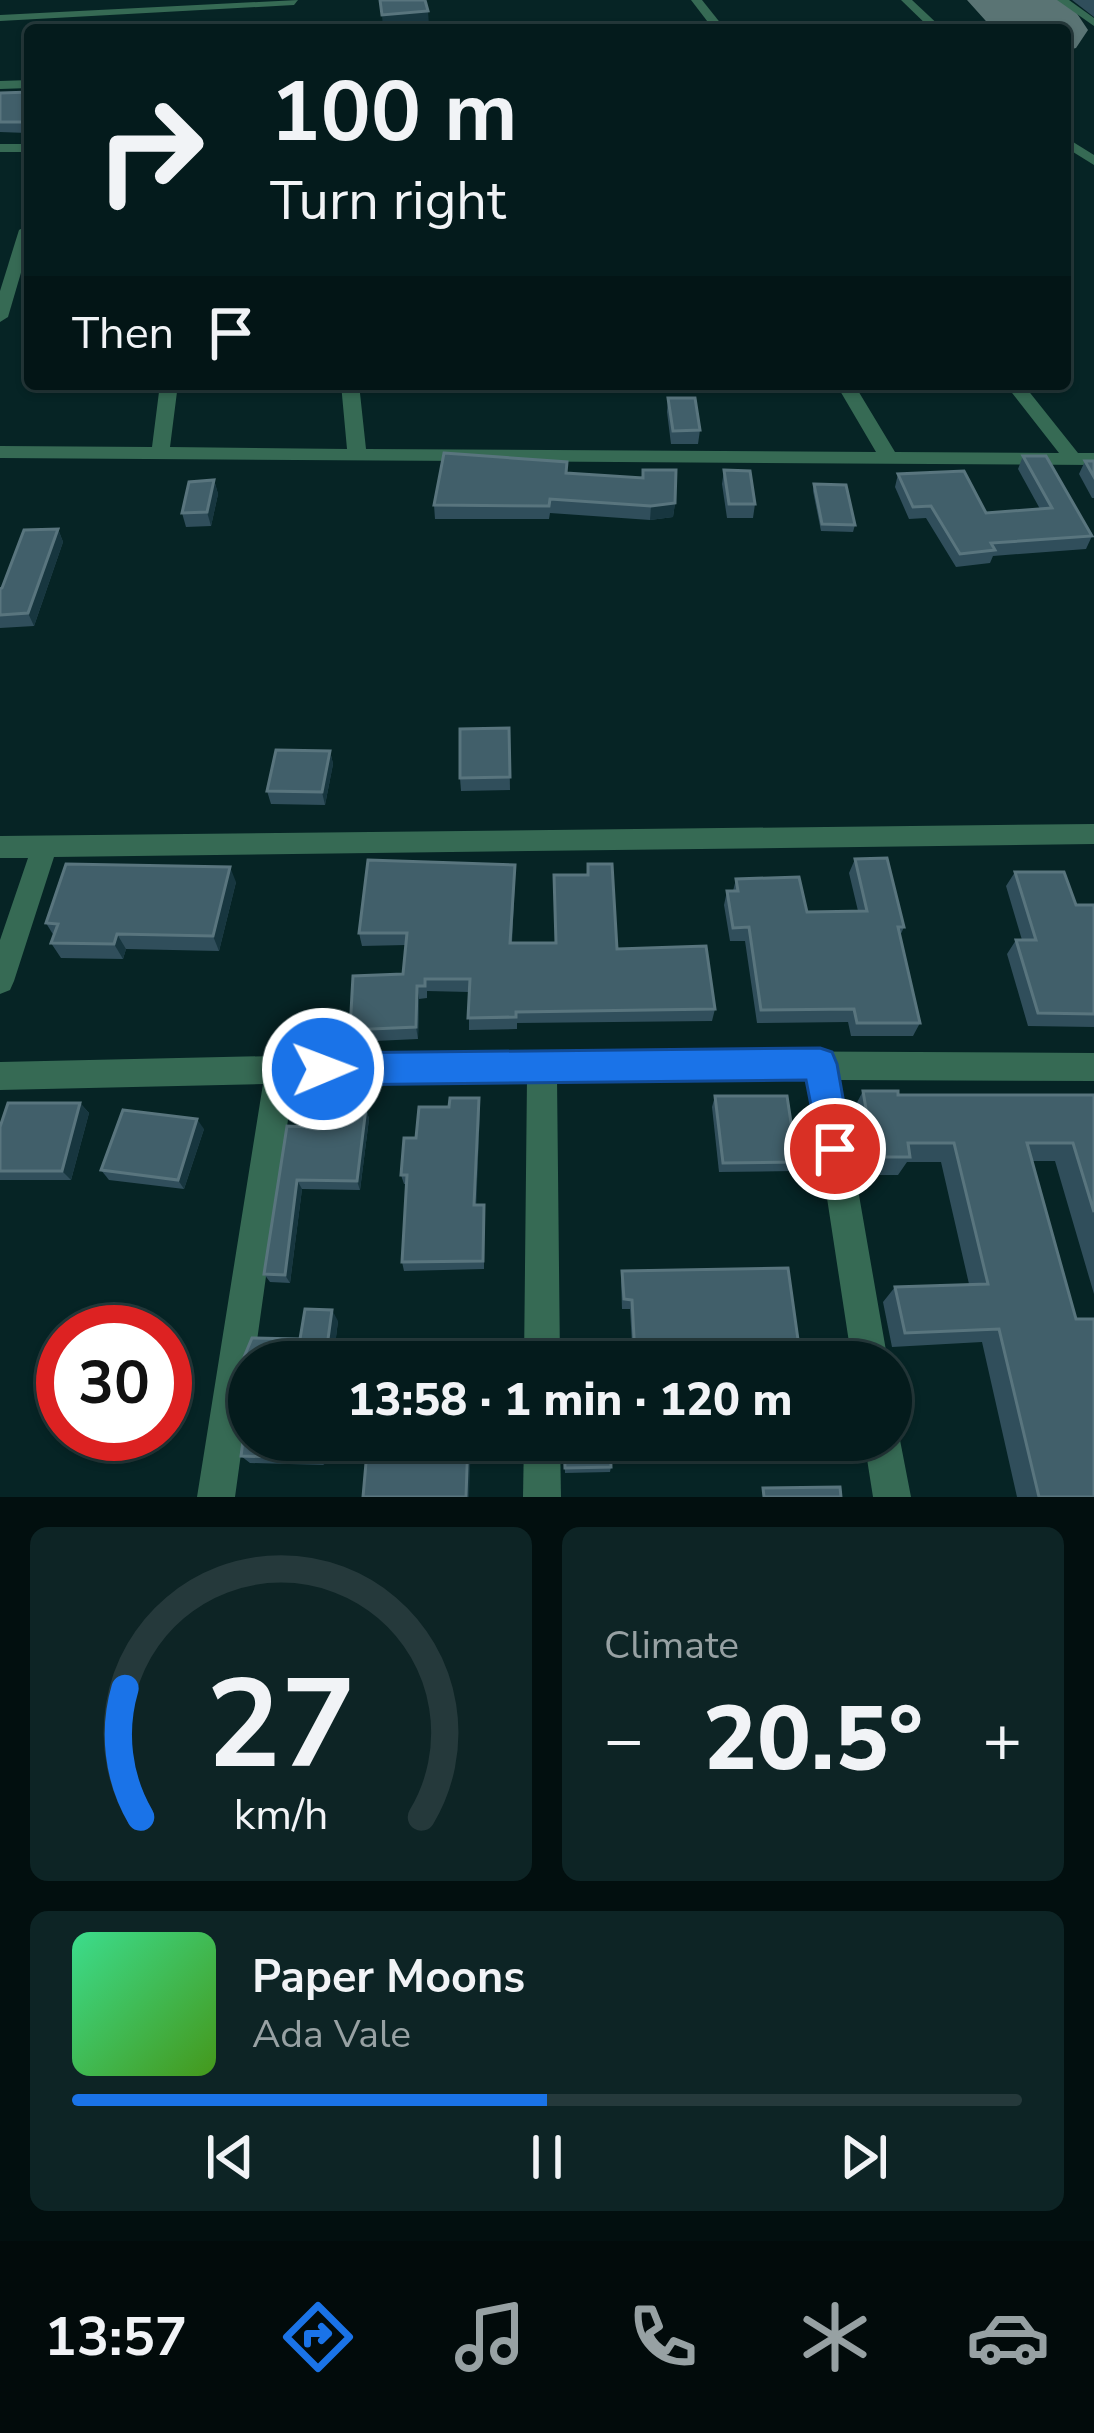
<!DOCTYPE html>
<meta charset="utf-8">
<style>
:root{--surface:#041b1c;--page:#0d2425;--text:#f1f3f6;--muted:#97a1a3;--line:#25393b;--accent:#1a73e8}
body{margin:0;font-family:"Nunito Sans",sans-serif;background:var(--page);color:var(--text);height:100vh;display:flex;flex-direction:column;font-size:45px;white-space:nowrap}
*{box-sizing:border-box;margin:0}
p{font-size:39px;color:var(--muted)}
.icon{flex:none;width:66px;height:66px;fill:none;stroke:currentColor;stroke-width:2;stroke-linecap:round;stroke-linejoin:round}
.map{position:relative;height:1497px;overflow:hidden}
.sheet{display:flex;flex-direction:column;gap:30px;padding:30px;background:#020f0f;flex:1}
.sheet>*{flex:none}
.banner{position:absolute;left:24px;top:24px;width:1047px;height:366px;border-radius:12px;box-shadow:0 3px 9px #0004,0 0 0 3px var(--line);background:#041b1c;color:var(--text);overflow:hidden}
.speed{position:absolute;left:36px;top:1305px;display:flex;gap:24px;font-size:60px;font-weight:700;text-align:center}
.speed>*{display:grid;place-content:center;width:156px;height:156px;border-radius:50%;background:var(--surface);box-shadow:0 3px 9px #0004,0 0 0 3px var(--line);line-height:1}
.speed .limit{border:18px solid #d22;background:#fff;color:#111}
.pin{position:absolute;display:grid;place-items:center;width:102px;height:102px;color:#fff;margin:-51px;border:6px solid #fff;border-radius:50%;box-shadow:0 3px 12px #0007}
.me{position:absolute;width:132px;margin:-66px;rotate:89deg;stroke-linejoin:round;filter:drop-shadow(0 0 9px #0008)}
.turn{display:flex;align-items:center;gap:42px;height:252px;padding:0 48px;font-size:54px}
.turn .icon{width:156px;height:156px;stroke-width:2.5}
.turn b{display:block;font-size:84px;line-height:102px}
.then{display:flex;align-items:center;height:114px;padding:0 48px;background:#0003;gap:24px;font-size:45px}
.big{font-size:90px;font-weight:800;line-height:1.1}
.sheet .widget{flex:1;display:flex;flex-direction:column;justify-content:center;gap:18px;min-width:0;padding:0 42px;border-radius:18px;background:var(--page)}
.sheet .dial{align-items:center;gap:0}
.dial svg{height:312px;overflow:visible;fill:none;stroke:var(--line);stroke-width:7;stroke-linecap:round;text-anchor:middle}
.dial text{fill:var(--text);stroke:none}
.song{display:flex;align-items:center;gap:36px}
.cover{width:144px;height:144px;border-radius:18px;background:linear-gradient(135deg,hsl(150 70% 55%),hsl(100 70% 35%))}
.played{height:12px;border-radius:6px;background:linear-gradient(90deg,var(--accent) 50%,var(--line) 50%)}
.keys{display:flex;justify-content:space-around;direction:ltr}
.heat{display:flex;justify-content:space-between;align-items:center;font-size:66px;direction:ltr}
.sheet .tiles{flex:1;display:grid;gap:30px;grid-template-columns:1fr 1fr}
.widget:last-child{grid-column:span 2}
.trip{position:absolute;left:228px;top:1341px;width:684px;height:120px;border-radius:60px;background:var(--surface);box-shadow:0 3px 9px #0004,0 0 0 3px var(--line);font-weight:800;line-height:120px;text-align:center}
.dock{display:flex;height:192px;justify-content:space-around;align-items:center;background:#020b0b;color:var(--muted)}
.dock .icon{width:84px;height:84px}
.dock .on{color:var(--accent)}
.dock b{font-size:54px;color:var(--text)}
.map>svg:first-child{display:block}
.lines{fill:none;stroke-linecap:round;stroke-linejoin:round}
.runway{fill:#5a7474;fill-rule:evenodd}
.minor{fill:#366a54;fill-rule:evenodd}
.wall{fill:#304e5b}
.shaded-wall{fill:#17363f}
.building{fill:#415f6a;stroke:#59757e;stroke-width:3}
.route{fill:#1a73e8;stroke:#114b97;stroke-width:3}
</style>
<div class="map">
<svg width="1094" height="1497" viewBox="0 0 1094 1497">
<rect width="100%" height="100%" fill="#062425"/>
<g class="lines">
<path class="runway" d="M967,0h92l17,12 12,18 -12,18 -11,3v-21h-71z"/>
<g class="minor">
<path d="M298,0l-4,5 -294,16v-6z"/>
<path d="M691,0h11l24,30h-12z"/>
<path d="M901,0h11l32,30h-12z"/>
<path d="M1057,0h12l25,18v8z"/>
<path d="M30,80v8l-30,1v-8z"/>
<path d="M1065,137l29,18v10l-29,-18z"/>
<rect x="0" y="144" width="30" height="8"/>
<path d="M26,226l4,1v15l-22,75 -8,5v-31l19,-61z"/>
<path d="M160,384h18l-8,63 177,2 -6,-65h18l7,65 510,3 -40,-68h18l41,68 164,1 -54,-69h18l55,69h16v12l-1094,-7v-12l152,1z"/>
<path d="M1094,824v20l-1040,13 -40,124 -4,9 -10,4v-54l28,-82h-28v-22z"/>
<path d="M542,1050l552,3v28l-255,-1 49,282h-36l-43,-282 -252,-2 3,284h-36l3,-284 -234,6 -39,278h-5v34l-14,101h-38l66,-413 -263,6v-28z"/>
<path d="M891,1426l9,14 11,57h-38l-9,-57h27z"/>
<path d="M524,1440h36l1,57h-38z"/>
</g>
</g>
<g class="wall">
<path d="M1072,0h22v17z"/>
<path d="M30,92l-3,41 -27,-1v-39z"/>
<path d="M668,398l32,32 -2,14h-27l-4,-32z"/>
<path d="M1023,456l69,80 -6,13 -93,7 -3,7 -34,4 -30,-49 -17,1 -14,-32 3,-13 88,39 54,-4 -22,-40z"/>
<path d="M1085,461h9v37h-2l-13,-24z"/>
<path d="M724,470l31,34 -2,14h-26l-5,-34z"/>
<path d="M567,473l108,30 -2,14 -23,3 -100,-7 -1,6h-114l-1,-14z"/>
<path d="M214,480l4,14 -7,32 -25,1 -4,-14z"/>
<path d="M814,484l41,41 -2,7 -32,-1 -8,-40z"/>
<path d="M58,529l5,13 -29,84 -34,2v-39z"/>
<path d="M509,728l1,62 -49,1 -1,-13z"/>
<path d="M330,751l3,13 -8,41 -54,-1 -4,-13z"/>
<path d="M855,859l49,68 -4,9 20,87 -7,13h-62l-3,-14 -91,1 -12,-82h-15l-6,-36 3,-14h6l3,-12 71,33 51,-1 -9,-38z"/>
<path d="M1015,872l61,33h18v122l-66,-1 -21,-72 9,-14h6l-16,-54z"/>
<path d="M515,878l-3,65 105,6 98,60 -3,12 -195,2v6l-48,1v-38l-42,-1v7l-8,1 -1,40 -65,3 -3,-12 53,-56 3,-29 -44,1 -3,-13z"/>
<path d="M236,882l-17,69 -93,-2 -3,10 -62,-1 -10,-15 3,-7 -8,-13z"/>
<path d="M863,1091l35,4h196v199l-39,-133h-23l62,336h-77l-35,-155 -90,5 -9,-45 12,-15 74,-3 -28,-122h-34l-9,13h-35l-10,-65z"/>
<path d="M715,1096l82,66 -4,9 -74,1 -7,-65z"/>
<path d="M479,1098l1,10 -4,97h8v64l-80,2 -2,-9 5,-78h-3l-3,-9 15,-37 33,-31z"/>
<path d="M80,1103l9,10 -18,67h-71v-53z"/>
<path d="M366,1108l3,11 -9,71 -58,-1 -12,94 -20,-1 -6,-8 48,-147z"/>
<path d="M204,1129l-20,60 -75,-9 -8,-10z"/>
<path d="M622,1271l178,83 30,8h-95l-1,-11 -49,1 -2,10h-50l-3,-53h-8l-1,-28z"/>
<path d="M338,1321l-5,40 -84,79h78l-3,25 -74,-2 -9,-7 2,-18 -5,-5 62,-94z"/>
<path d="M564,1440l47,27 -1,5 -45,1z"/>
<path d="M743,1440h97l-6,5 -90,2z"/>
</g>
<g class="shaded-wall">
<path d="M428,11l1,14 -46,4 -1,-14z"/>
<path d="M30,115v14l-3,4 -4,-11z"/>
<path d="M214,480l4,14 -7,32 -4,-14z"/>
<path d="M675,503l-2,14 -23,3 1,-14z"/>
<path d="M58,529l5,13 -29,84 -6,-13z"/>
<path d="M330,751l3,13 -8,41 -3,-13z"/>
<path d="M230,867l6,15 -17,69 -6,-15z"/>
<path d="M117,934l9,15 -3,10 -9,-15z"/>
<path d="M417,986l2,13 -1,40 -2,-12z"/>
<path d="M479,1098l1,10 -4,106 -2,-9z"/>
<path d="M80,1103l9,10 -18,67 -9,-9z"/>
<path d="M366,1108l3,11 -9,71 -3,-9z"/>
<path d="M197,1119l7,10 -20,60 -6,-9z"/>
<path d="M297,1180l5,9 -12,94 -5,-8z"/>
<path d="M332,1310l6,11 -5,41 -8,-1z"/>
<path d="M319,1440h8l-3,25 -8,-7z"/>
<path d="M468,1440h3l-2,57h-3z"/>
</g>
<g class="building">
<path d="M380,0h45l3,11 -46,4z"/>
<path d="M30,92v23l-7,7h-23v-29z"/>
<path d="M668,398h27l5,32 -27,1z"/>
<path d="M444,453l123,9 -1,11 77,5v-8h33l-1,33 -24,3 -101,-7 -1,7 -115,-1z"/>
<path d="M1023,456h23l46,80 -101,7 4,7 -35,4 -29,-48 -18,1 -15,-33 66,-3 22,42 66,-5z"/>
<path d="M1085,461h9v16z"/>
<path d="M724,470l26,1 5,33h-26z"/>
<path d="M214,480l-7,32 -25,1 7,-31z"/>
<path d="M814,484l32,1 9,40 -33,-1z"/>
<path d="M58,529l-30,84 -28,2v-26l2,-1 22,-58z"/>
<path d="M509,728l1,49 -50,1v-49z"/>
<path d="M276,750l54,1 -8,41 -55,-1z"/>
<path d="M887,858l17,69h-6l22,96h-63l-3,-14 -93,1 -12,-83 -16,1 -6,-37h11l-2,-12 63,-2 8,35 60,-1 -12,-52z"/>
<path d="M368,860l147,5 -5,78h46l-2,-68h34v-11h24l5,85 89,-3 9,63 -199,3v5l-48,1 2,-39h-45v7h-8l-1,41 -66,3 3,-54 50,-2 4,-41h-48z"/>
<path d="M66,864l164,3 -17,69 -96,-2 -3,10 -63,-1 7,-19 -12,-1z"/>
<path d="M1015,872h49l12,33h18v109l-56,-1 -22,-73h20z"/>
<path d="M863,1091h35v4h196v117l-21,-69h-46l49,176h18v178h-55l-40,-168 -94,4 -10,-46 93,-3 -34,-141h-46l2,14h-36z"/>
<path d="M715,1096h72l10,66 -74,1z"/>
<path d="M450,1098h29l-5,107h10l-1,56 -81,1 5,-87h-6l3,-37h12l3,-31h30z"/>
<path d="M8,1103h72l-18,68h-62v-44z"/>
<path d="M315,1107l51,1 -9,73 -60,-1 -12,95 -21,-1 23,-148 25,1z"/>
<path d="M123,1110l74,9 -19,61 -77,-10z"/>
<path d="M788,1268l12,86 29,-1 1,9h-90l-2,-19 -53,1 1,11 -51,1 -3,-56 -8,-1 -2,-28z"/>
<path d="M305,1309l27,1 -7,51 11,1h-87v78h70l-3,18 -75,-2 3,-22 -6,-1 6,-76 8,-19 48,1z"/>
<path d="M368,1440h100l-2,57h-103z"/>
<path d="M564,1440h46l1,27 -46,1z"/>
<path d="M840,1487l1,10h-77l-1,-9z"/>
</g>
<path class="route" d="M820,1048l12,4 5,12 15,85 -5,12 -12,5 -13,-5 -16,-81 -483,5 -12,-5 -5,-11 5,-11 12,-5z"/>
</svg>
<div class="speed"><div class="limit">30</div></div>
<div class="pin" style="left:835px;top:1149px;background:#d93025"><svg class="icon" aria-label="arrive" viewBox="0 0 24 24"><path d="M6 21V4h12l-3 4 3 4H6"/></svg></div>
<svg class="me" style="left:323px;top:1069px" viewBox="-20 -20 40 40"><circle r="17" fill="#1a73e8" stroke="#fff" stroke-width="3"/><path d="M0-11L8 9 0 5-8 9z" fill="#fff"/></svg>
<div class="trip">13:58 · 1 min · 120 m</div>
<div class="banner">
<div class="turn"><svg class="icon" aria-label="right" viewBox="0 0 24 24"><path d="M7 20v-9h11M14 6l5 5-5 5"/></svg><div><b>100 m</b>Turn right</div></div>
<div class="then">Then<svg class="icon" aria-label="arrive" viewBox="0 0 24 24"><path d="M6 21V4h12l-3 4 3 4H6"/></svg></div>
</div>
</div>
<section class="sheet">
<div class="tiles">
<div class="widget dial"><svg viewBox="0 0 100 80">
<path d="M14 69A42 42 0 1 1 86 69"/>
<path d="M14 69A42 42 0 0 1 10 36" stroke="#1a73e8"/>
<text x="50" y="56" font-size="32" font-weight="700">27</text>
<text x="50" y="72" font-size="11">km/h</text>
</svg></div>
<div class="widget"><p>Climate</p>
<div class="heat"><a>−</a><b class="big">20.5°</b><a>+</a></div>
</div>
<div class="widget">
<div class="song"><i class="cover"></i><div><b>Paper Moons</b><p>Ada Vale</p></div></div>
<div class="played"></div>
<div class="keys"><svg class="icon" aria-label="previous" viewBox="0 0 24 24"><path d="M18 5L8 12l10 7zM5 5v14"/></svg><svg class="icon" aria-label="pause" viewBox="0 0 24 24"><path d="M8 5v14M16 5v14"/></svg><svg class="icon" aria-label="next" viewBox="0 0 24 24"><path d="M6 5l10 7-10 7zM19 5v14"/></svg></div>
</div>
</div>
</section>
<nav class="dock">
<b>13:57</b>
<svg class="icon on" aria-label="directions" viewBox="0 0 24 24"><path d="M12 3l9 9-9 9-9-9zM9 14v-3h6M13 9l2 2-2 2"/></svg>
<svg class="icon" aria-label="music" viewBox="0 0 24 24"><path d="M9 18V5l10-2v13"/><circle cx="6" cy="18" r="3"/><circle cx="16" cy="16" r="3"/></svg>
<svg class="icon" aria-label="phone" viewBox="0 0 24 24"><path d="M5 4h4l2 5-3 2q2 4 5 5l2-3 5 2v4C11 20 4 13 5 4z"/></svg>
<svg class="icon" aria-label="climate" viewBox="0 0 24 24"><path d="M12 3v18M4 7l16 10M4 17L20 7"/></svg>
<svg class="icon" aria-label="car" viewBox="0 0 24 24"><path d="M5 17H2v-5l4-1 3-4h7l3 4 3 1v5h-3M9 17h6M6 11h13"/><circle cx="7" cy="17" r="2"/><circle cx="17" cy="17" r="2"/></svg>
</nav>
